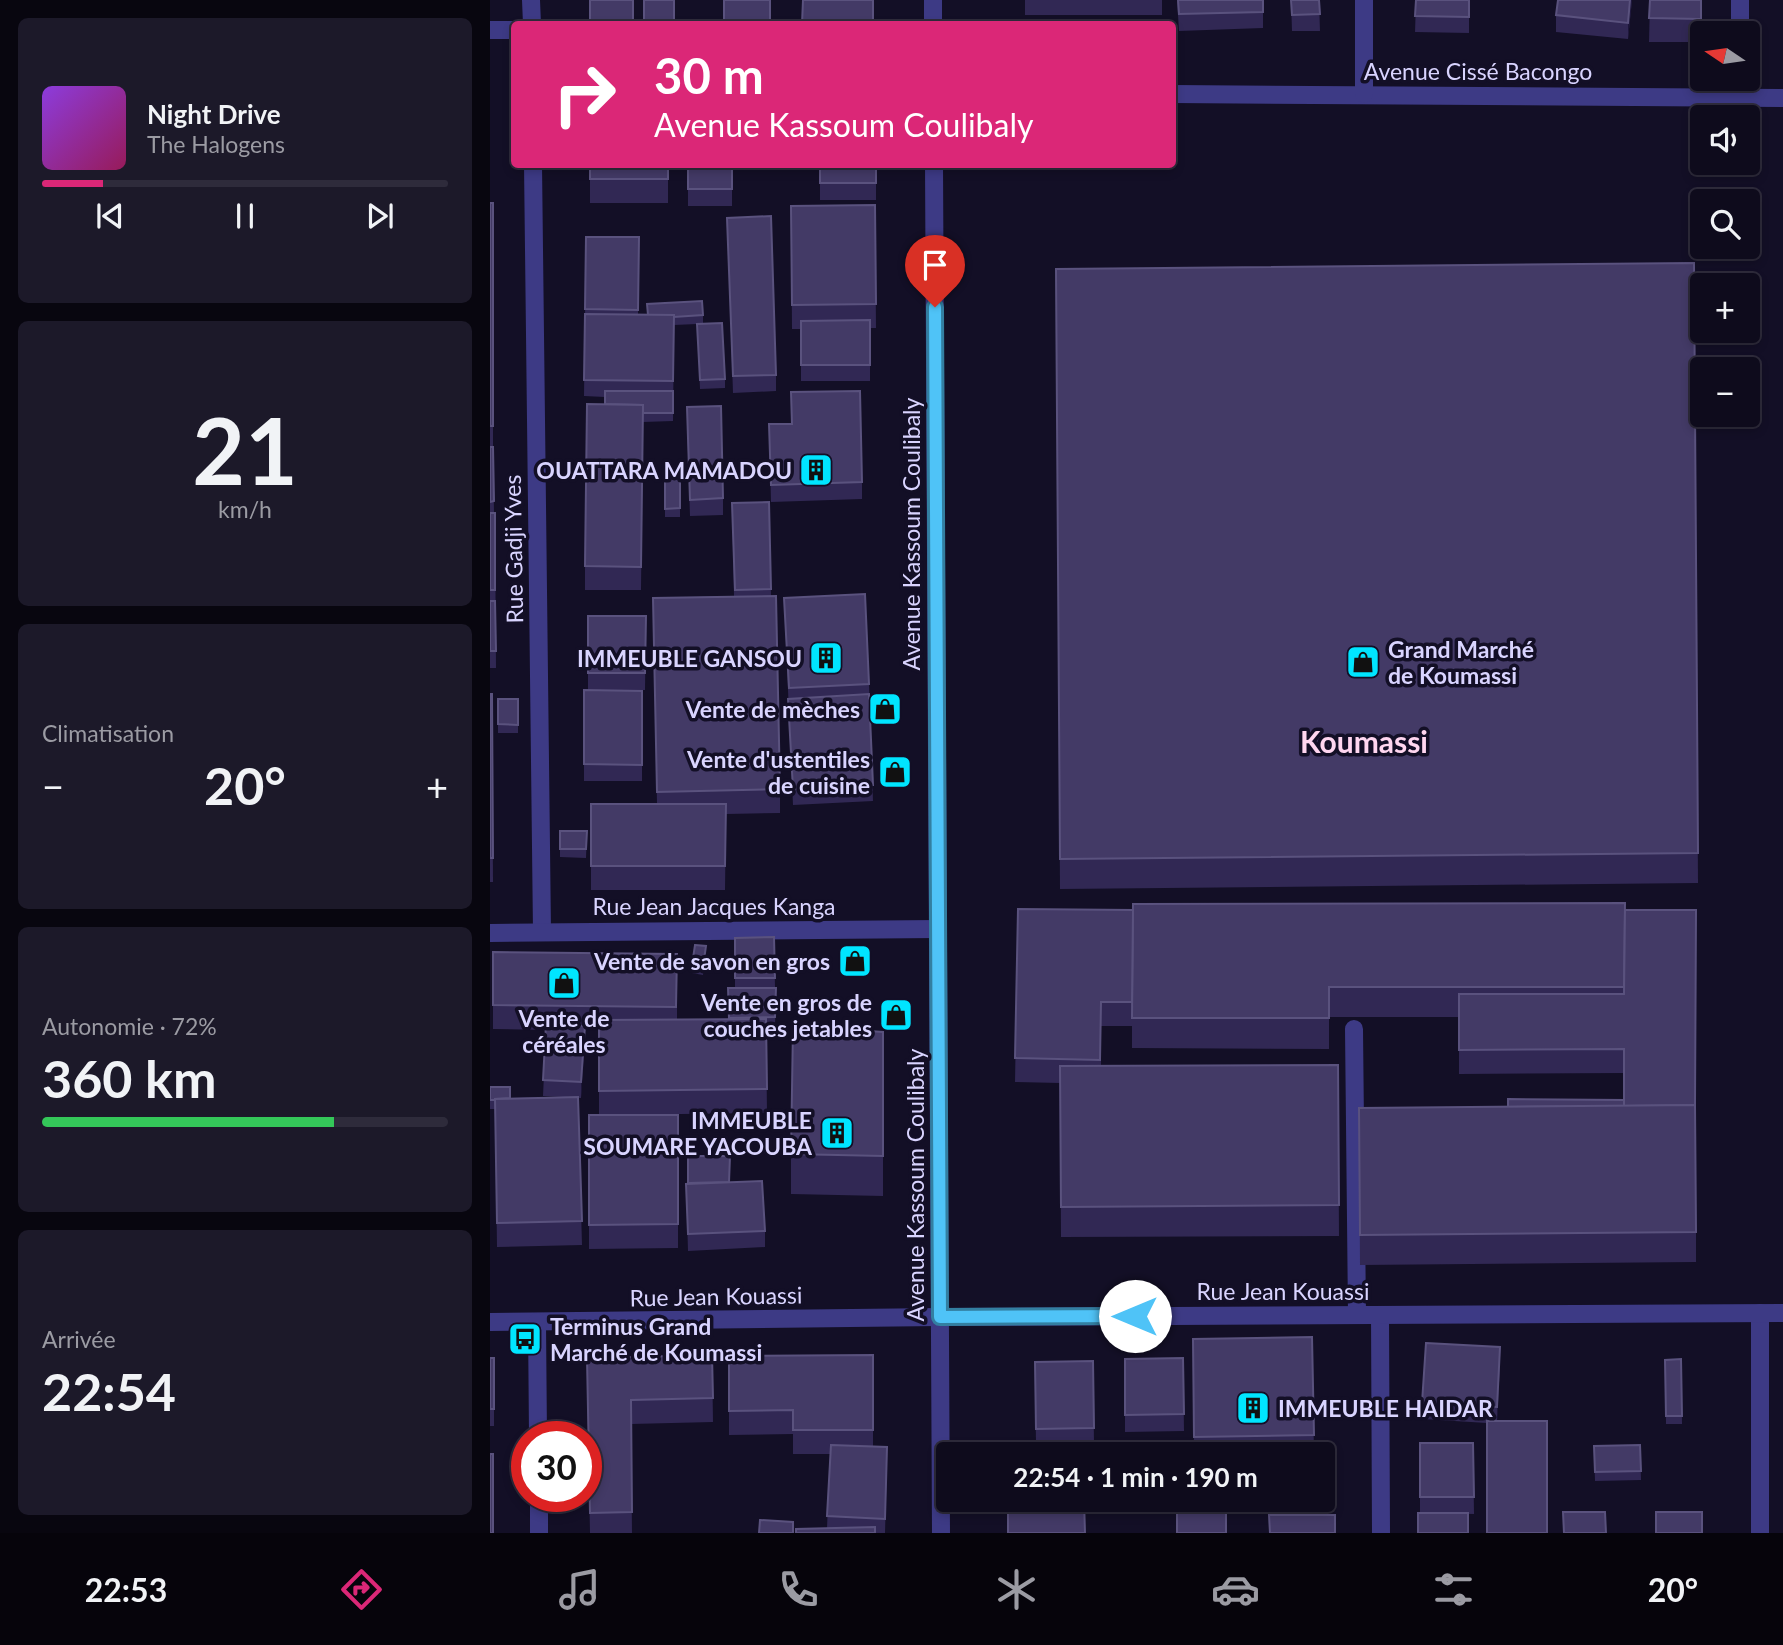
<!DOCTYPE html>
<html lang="fr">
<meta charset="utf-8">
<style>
:root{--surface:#0e0b1c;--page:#1c1929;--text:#f1f3f6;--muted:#9b9ba3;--line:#2e2b3b;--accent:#db2777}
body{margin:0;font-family:Lato,sans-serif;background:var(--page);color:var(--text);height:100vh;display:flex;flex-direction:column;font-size:26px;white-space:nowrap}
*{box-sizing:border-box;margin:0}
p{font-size:23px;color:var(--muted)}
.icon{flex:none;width:38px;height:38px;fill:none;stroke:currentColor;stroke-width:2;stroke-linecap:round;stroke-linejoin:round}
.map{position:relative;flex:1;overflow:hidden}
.drawer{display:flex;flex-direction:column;gap:18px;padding:18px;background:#08060f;width:490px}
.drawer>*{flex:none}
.hud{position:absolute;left:21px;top:21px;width:665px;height:147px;border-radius:7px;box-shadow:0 4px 10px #0003,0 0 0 2px var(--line);background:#db2777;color:#fff;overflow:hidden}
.needle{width:46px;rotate:283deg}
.tools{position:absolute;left:1200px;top:21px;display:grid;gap:14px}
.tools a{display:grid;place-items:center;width:70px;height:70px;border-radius:7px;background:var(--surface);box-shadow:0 4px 10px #0003,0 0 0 2px var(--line);font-size:35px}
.speed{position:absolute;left:21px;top:1421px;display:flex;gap:14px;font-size:35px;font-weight:700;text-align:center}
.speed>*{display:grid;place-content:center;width:91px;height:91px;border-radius:50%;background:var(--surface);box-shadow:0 4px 10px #0003,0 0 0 2px var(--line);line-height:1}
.speed .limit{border:10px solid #d22;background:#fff;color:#111}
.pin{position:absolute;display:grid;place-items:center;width:60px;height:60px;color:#fff;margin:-72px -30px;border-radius:50% 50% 50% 0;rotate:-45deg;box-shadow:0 0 7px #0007}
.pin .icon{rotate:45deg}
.me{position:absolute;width:77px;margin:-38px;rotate:270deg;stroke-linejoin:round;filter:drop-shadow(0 0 5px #0008)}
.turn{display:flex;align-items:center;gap:24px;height:147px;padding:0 28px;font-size:32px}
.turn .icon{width:91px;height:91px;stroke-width:2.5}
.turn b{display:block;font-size:49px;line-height:60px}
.big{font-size:52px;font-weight:700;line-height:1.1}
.drawer .tile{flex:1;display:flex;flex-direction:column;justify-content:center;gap:10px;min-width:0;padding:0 24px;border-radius:10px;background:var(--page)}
.drawer .dial{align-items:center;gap:0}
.dial b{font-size:91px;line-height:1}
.song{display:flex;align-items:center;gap:21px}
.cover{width:84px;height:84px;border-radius:10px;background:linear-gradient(135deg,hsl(270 70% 55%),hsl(330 70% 35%))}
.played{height:7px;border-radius:4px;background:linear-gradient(90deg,var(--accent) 15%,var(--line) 15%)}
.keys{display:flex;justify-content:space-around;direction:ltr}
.heat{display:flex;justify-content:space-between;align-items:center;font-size:38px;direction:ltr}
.charge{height:10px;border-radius:5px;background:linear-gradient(90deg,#34c759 72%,var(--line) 0)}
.trip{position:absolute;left:446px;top:1442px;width:399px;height:70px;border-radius:7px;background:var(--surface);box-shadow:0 4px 10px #0003,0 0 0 2px var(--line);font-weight:700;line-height:70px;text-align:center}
.dock{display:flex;height:112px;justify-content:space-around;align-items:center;background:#06040b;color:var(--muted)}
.dock .icon{width:49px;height:49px}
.dock .on{color:var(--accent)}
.dock b{font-size:32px;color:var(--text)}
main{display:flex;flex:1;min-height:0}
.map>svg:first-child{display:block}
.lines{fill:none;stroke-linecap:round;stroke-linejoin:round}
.minor{stroke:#3d3a85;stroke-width:18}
.wall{fill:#312854}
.shaded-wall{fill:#1d163a}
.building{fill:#433a66;stroke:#5a527e;stroke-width:2}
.route-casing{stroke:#337fa1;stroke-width:18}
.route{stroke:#4fc3f7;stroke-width:12}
.labels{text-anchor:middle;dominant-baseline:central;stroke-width:7;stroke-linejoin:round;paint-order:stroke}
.street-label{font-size:23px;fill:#d9d4ff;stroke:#130f26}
.poi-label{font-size:23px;font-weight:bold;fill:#d9d4ff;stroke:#130f26;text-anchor:end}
.district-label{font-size:30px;font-weight:bold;fill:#ffd6f0;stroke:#130f26}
</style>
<main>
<section class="drawer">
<div class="tile">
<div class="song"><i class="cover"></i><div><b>Night Drive</b><p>The Halogens</p></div></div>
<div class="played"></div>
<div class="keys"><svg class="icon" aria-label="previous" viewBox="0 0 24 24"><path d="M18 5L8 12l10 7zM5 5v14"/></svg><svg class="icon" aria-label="pause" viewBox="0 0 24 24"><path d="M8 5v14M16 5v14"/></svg><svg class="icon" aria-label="next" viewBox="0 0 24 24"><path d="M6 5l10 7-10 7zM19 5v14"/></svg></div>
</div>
<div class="tile dial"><b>21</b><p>km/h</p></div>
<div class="tile"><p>Climatisation</p>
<div class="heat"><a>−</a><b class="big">20°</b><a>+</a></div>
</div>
<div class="tile"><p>Autonomie · 72%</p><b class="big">360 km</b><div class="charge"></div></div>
<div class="tile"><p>Arrivée</p><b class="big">22:54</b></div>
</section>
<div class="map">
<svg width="1293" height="1533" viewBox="0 0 1293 1533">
<rect width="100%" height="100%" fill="#130f26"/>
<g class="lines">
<g class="minor">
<path d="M41,0l1,24"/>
<path d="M443,0v24"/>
<path d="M1250,0v33"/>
<path d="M0,30h24"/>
<path d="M682,94l611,4"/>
<path d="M874,94v-94"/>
<path d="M43,164l9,768"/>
<path d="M444,164l7,1369"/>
<path d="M0,933l448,-4"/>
<path d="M864,1029l3,286"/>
<path d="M1270,1313v220"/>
<path d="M890,1315l1,218"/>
<path d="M0,1322l450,-5 843,-4"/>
<path d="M47,1322l1,115"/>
<path d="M49,1496v37"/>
</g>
</g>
<g class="wall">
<rect x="535" y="0" width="137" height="15"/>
<path d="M687,0h86v28l-84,3z"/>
<path d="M801,0h28l1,31h-28z"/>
<path d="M926,0h53v33l-54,-1z"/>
<path d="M1142,0l-4,39 -72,-7v-17z"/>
<path d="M1160,0h51v42h-52z"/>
<rect x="100" y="164" width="78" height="39"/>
<rect x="198" y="164" width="44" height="42"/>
<rect x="330" y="164" width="56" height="36"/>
<path d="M0,203h3v244l1,66h1l1,155h-6z"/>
<path d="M385,205l1,123h-6v53h-69v-52h-9l-1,-123z"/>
<path d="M237,218l49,157v16l-43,2z"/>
<path d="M96,237h53l-1,78h9v-11l56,11v9l22,55v9l-25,1 -3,-65 -23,1 -1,96 -30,1 -2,168h-56v-24l20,-169 -21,-1z"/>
<path d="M1204,263l4,620 -638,6 -4,-620z"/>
<path d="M301,392l71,90v17l-91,3 -2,-78h22z"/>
<path d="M197,424l36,74v17l-33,1z"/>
<rect x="175" y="478" width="15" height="39"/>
<path d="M279,502l2,94 9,193v24l-54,1 -1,76h-134v-24l66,-62 -4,-206 81,-2 -2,-93z"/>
<path d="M294,598l85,86 4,117 -80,4z"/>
<path d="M98,616h58l-1,74h-57z"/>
<path d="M94,690l58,1v90h-58z"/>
<path d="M0,694h2l1,188h-3z"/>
<rect x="8" y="699" width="20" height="34"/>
<path d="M70,831h27l-1,27 -26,-1z"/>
<path d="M528,909l114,1h564v352l-336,3 -1,-157 149,-1 116,-7v-27l-165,1v-57h-130v32l-197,-1v-30v8h-31v40l237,-1 1,171 -278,1 -1,-154 -45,-1z"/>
<path d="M284,937l1,50h-40v-49z"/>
<path d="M3,952l184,2v65h52l-1,-31h48l-1,38h-9l1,87 -168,2v-85h-14l-4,68h-3l4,147 -85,2 -2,-138h-5v-22l20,11 53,-1 -20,-1 3,-66 -53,-1z"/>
<path d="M216,955l-3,20 -11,-2v-8z"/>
<path d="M393,1032v164l-92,-2v-40z"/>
<path d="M99,1115h89v133l-89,1z"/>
<path d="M198,1156l41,26 36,49v16l-77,4 -2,-67h2z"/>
<path d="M822,1337l2,117h-120l-1,-115z"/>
<path d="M222,1355l1,67 -82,2 1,109h-42l-3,-151z"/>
<path d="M383,1355v92l14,17 -2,69h-89l31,-5 3,-74h-37v-20l-64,1v-79z"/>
<rect x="0" y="1358" width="4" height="68"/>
<path d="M693,1358l1,73 -59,1v-73z"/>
<path d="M1191,1359l1,65h-16l-1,-64z"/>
<path d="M603,1361l1,83 -58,1 -1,-83z"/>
<path d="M1010,1364l-3,57 -10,2 -65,-4v-16z"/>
<path d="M930,1443h53l1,71 -54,-1z"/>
<path d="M1150,1445l1,35 -46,1 -1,-35z"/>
</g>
<g class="shaded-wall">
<path d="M1140,0h2l-4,39v-16z"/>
<path d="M216,946v9l-3,20v-8z"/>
<path d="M95,1026v17l-4,55v-16z"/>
<path d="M1010,1347v17l-3,60v-17z"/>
</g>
<g class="building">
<rect x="100" y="0" width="43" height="24"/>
<rect x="154" y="0" width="30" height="24"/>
<rect x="234" y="0" width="46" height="24"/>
<path d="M313,0h70v24h-71z"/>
<path d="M688,0h85v12l-84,2z"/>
<path d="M801,0h28l1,14 -28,1z"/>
<path d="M926,0h53v17l-54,-1z"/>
<path d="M1068,0h72l-2,23 -72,-8z"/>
<path d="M1160,0h51v19l-52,-1z"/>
<rect x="100" y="164" width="78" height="15"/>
<rect x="198" y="164" width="44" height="25"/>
<rect x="330" y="164" width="56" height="19"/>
<rect x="0" y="203" width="3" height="223"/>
<path d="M385,205l1,99 -84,1 -1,-99z"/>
<path d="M281,216l5,159 -43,1 -6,-158z"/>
<path d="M96,237h53l-1,73 -53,-1z"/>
<path d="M1204,263l4,590 -638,6 -4,-590z"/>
<path d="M212,301l1,14 -29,2v-2h-26l-1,-11z"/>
<path d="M95,314l89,1 -1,66 -89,-1z"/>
<path d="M380,320v45h-69v-44z"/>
<path d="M232,323l3,56 -25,1 -3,-56z"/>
<path d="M115,391h68v22h-30v-8l-38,-1z"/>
<path d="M370,391l2,91 -91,3 -2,-61h23l-1,-32z"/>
<path d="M97,404l56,1 -2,162 -56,-1z"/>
<path d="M231,406l2,92 -33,2 -3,-93z"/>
<path d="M0,447h3l1,54 -4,1z"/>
<path d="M175,478h15v30l-15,1z"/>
<path d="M279,502l2,87 -36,1 -3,-87z"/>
<rect x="0" y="513" width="5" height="77"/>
<path d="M375,594l4,90 -80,4 -5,-90z"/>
<path d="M286,596l4,193 -123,3 -4,-194z"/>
<path d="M0,601h5l1,50h-6z"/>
<path d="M98,616h58l-1,57h-57z"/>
<path d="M94,690l58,1v74l-58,-1z"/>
<path d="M0,694h2l1,164h-3z"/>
<path d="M379,694l4,91 -80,4 -5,-90z"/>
<path d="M8,699h20v26l-20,-1z"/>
<path d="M101,804h135l-1,62h-134z"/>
<path d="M70,831h27l-1,18h-26z"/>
<path d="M1135,903l-1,84h-295v31h-197l1,-114z"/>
<path d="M528,909l115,1 -1,92h-31l-1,58 -85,-2z"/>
<path d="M1135,910h71l-1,195 -71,1v-57l-165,1v-56h165z"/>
<path d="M284,937l1,41h-40v-40z"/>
<path d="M205,945l11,1 -3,21 -11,-2z"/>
<path d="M3,952l184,2 -1,53 -183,-2z"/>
<path d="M238,988h48l-1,29 -46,1z"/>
<path d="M276,1019l1,70 -168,2v-71z"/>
<path d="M56,1024l39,2 -4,56 -38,-2z"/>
<path d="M303,1026l90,6v124l-92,-2z"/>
<path d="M848,1065l1,140 -278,2 -1,-141z"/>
<path d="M0,1087h20v11l-15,1v1h-5z"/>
<path d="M88,1097l4,124 -85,2 -2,-124z"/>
<path d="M1018,1099l116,1v6l-116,1z"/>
<path d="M1205,1105l1,127 -336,3 -1,-127z"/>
<path d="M99,1115h89v109l-89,1z"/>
<path d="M198,1156h42l-1,26 -41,1z"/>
<path d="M272,1181l3,50 -77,3 -2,-50z"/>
<path d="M822,1337l2,98 -120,2 -1,-98z"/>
<path d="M936,1343l74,4 -3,60 -75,-4z"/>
<path d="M222,1355l1,43 -82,2 1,112 -42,1 -3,-155z"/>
<path d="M383,1355v75h-80v-20l-64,1v-55z"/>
<rect x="0" y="1358" width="4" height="51"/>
<path d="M693,1358l1,56 -59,1v-56z"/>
<path d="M1191,1359l1,57h-16l-1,-56z"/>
<path d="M603,1361l1,67 -58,1 -1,-67z"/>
<rect x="997" y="1421" width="60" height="112"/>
<path d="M930,1443h53l1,54h-54z"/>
<path d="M341,1445l56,2 -2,72 -58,-3z"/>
<path d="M1150,1445l1,26 -46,1 -1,-26z"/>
<rect x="0" y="1454" width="3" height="79"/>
<path d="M594,1500l1,33h-77v-32z"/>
<rect x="687" y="1500" width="49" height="33"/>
<path d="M1073,1512h42l1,21h-42z"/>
<rect x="1166" y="1512" width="46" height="21"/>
<rect x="928" y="1513" width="50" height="20"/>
<path d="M779,1515h66v18h-65z"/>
<path d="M270,1520l33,2v11h-34z"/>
<path d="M385,1527v6h-79v-4z"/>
</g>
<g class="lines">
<defs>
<path id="route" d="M445,307l5,1010 195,-1"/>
</defs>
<use href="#route" class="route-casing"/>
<use href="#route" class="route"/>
</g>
<defs>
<symbol id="building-square" viewBox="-11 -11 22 22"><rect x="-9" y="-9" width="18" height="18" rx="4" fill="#00e5ff" stroke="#130f26"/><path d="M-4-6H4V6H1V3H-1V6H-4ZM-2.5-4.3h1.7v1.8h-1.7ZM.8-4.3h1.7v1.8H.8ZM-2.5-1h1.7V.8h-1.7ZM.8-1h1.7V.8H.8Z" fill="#111"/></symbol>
<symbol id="shop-square" viewBox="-11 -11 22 22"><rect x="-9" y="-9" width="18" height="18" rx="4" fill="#00e5ff" stroke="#130f26"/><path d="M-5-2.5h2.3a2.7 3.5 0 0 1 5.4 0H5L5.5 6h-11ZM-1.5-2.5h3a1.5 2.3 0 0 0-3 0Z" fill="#111"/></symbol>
<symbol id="bus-square" viewBox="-11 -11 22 22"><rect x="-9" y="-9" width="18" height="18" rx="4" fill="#00e5ff" stroke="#130f26"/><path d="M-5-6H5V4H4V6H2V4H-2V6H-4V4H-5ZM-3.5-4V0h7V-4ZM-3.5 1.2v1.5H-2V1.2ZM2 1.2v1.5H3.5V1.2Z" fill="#111"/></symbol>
</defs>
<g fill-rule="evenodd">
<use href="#building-square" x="307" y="451" width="38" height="38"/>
<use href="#building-square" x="317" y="639" width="38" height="38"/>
<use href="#shop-square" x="854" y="643" width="38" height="38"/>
<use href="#shop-square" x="376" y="690" width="38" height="38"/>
<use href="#shop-square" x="386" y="753" width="38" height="38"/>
<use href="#shop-square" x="346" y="942" width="38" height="38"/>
<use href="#shop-square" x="55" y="964" width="38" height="38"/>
<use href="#shop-square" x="387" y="996" width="38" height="38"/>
<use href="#building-square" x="328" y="1114" width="38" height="38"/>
<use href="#bus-square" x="16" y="1320" width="38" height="38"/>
<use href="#building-square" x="744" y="1389" width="38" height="38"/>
</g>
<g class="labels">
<g class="street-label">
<text x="988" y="71">Avenue Cissé Bacongo</text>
<text transform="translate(421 534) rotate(-90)">Avenue Kassoum Coulibaly</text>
<text transform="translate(23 549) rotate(-91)">Rue Gadji Yves</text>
<text x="224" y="906">Rue Jean Jacques Kanga</text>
<text transform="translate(425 1185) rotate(-90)">Avenue Kassoum Coulibaly</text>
<text x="793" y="1291">Rue Jean Kouassi</text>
<text transform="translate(226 1296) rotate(-1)">Rue Jean Kouassi</text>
</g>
<g class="poi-label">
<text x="302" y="470">OUATTARA MAMADOU</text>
<text x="898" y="649" text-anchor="start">Grand Marché<tspan x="898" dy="26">de Koumassi</tspan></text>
<text x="312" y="658">IMMEUBLE GANSOU</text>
<text x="370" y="709">Vente de mèches</text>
<text x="380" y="759">Vente d'ustentiles<tspan x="380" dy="26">de cuisine</tspan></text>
<text x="340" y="961">Vente de savon en gros</text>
<text x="382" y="1002">Vente en gros de<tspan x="382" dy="26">couches jetables</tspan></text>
<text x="74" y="1018" text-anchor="middle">Vente de<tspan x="74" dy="26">céréales</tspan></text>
<text x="322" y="1120">IMMEUBLE<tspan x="322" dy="26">SOUMARE YACOUBA</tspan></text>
<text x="60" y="1326" text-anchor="start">Terminus Grand<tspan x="60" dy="26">Marché de Koumassi</tspan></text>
<text x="788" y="1408" text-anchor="start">IMMEUBLE HAIDAR</text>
</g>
<g class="district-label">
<text x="874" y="741">Koumassi</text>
</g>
</g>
</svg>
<div class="tools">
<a><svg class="needle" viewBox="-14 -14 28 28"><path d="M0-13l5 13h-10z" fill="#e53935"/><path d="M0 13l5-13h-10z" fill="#9b9ba3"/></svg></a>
<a><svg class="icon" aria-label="sound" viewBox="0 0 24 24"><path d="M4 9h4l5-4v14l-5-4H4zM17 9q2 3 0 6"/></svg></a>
<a><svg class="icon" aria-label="search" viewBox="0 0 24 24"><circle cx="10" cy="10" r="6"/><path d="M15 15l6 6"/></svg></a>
<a>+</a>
<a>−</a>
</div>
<div class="speed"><div class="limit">30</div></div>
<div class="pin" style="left:445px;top:307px;background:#d93025"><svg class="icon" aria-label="arrive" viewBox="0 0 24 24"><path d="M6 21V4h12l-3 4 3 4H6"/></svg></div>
<svg class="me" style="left:645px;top:1316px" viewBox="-20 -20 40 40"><circle r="19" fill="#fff"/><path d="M0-13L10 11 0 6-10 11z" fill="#4fc3f7"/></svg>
<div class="trip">22:54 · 1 min · 190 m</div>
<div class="hud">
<div class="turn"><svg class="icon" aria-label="right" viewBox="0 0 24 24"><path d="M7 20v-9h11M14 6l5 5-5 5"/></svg><div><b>30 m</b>Avenue Kassoum Coulibaly</div></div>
</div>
</div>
</main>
<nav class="dock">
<b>22:53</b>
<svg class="icon on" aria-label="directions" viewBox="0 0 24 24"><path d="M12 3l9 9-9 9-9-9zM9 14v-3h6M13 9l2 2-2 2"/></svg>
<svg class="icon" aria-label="music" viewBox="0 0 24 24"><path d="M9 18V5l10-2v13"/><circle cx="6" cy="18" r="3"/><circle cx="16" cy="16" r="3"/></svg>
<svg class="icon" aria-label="phone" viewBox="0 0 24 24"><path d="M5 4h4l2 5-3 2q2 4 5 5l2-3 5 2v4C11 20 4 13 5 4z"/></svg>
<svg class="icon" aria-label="climate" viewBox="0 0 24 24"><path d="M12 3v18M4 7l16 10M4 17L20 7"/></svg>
<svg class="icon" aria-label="car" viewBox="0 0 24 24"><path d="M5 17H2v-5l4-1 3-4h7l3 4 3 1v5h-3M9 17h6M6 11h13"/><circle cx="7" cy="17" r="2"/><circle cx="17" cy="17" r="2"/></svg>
<svg class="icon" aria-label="filters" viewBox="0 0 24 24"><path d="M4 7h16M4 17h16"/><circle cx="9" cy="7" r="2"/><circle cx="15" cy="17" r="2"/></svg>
<b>20°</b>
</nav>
